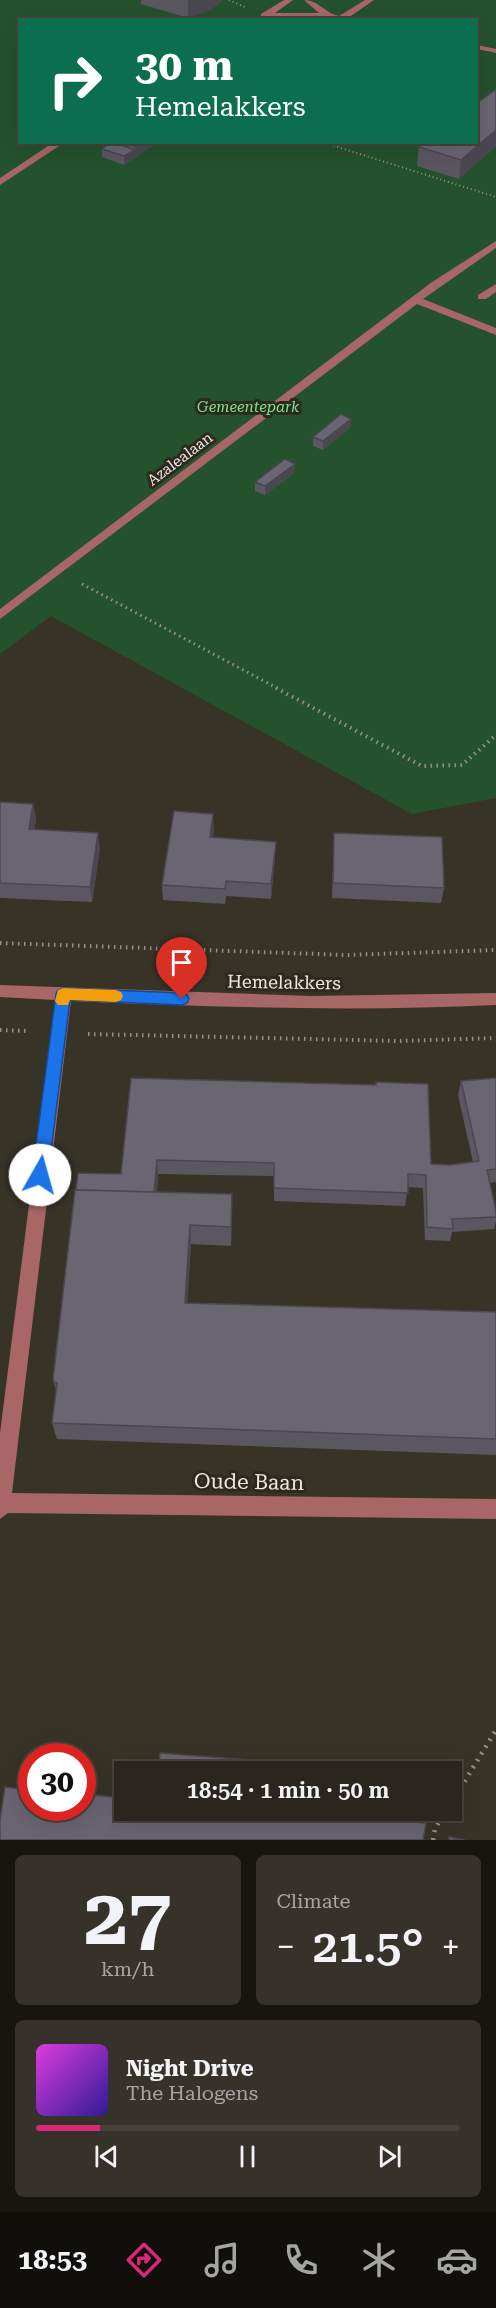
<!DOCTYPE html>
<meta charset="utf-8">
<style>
:root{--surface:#2a261d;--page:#36322a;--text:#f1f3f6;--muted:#a5a5a4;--line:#46433b;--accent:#db2777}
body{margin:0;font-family:"Roboto Serif",serif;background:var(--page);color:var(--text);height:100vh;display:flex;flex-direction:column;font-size:22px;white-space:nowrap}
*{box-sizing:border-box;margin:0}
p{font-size:20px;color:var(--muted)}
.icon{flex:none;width:33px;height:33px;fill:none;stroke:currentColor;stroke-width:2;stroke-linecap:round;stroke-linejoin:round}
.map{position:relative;height:1840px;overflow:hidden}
.side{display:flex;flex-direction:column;gap:15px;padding:15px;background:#171510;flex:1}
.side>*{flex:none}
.hud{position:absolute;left:18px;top:18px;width:460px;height:126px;border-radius:0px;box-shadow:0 6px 24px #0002,0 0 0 2px var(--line);background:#0b6e4f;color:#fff;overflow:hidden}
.speed{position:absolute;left:18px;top:1743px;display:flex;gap:12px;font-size:30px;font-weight:700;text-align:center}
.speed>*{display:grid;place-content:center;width:78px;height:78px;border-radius:50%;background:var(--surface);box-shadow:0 6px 24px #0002,0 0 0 2px var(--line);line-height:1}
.speed .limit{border:9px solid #d22;background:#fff;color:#111}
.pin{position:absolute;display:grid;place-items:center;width:51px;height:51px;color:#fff;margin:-62px -26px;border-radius:50% 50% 50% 0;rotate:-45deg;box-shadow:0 0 6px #0007}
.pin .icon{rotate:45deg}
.me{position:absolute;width:66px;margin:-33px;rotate:7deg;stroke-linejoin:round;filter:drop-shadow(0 0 4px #0008)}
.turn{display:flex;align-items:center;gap:21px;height:126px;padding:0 18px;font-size:27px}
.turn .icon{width:78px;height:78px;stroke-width:2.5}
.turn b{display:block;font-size:42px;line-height:51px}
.big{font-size:45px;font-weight:600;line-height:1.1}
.side .card{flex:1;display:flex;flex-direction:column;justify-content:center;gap:9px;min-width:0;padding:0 21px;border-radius:9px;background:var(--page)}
.side .dial{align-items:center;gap:0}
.dial b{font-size:78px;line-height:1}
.song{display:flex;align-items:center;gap:18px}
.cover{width:72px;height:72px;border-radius:9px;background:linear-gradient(135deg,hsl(300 70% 55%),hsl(250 70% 35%))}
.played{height:6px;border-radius:3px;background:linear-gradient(90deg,var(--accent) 15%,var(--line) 15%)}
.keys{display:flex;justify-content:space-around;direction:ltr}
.heat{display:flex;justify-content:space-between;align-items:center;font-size:33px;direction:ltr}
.side .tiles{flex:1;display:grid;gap:15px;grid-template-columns:1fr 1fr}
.card:last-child{grid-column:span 2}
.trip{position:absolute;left:114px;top:1761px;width:348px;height:60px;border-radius:0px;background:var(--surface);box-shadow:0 6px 24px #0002,0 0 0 2px var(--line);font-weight:600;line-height:60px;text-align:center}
.menu{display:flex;height:96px;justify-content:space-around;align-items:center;background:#110f0c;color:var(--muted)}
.menu .icon{width:42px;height:42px}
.menu .selected{color:var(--accent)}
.menu b{font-size:27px;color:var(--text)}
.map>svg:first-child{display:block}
.green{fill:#24522d;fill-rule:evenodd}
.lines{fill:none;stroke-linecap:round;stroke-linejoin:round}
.path-far3{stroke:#969288;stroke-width:2;stroke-dasharray:1 3;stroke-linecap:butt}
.path-far2{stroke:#969288;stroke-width:3;stroke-dasharray:1.5 4;stroke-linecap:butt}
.path-far1{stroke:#969288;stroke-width:4;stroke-dasharray:1.5 4.5;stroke-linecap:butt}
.path{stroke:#969288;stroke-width:4.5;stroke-dasharray:2 6;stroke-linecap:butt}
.minor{fill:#a86667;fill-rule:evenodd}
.wall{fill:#5a5761}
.shaded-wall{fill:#4a474f}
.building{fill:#696571;stroke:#4a474f;stroke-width:1.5}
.route{fill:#1a73e8;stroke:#114b97;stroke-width:1.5}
.slow{fill:#f59e0b}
.labels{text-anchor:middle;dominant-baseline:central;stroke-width:6;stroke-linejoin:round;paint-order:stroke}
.far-park-label{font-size:15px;font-style:italic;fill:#7ae78f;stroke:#2e291e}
.far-street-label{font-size:15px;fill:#ede9e2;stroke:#2e291e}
.street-label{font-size:18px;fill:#ede9e2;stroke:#2e291e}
.near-street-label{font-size:21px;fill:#ede9e2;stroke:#2e291e}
</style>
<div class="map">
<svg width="496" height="1840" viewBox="0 0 496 1840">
<rect width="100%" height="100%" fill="#383327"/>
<path class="green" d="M0,0h496v798l-84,16 -361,-198 -51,38zM20,20h457v122h-457z"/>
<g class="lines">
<g class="path-far3">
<path d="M229,0l16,7"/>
<path d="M322,142l174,55"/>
</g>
<path class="path-far2" d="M82,584l197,105"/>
<g class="path-far1">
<path d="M276,688l146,78 40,-1 34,-30"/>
<path d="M0,943l346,12 150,-5"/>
<path d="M0,1030l29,1"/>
<path d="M88,1034l311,7 97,-3"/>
</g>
<g class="path">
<path d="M452,1802l44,-72"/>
<path d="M433,1840l2,-11 11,-19"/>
</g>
<g class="minor">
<path d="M284,0h9l-18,13h44l-15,-13c14,0 21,13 35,16l26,-16h9l-26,18 3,2 -90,-2v-4z"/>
<path d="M477,45l19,4v4l-19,-4z"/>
<path d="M54,142h11l-65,43v-7z"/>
<path d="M496,241v7l-73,51 73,29v7l-79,-31 -417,315v-10l432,-327z"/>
<path d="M496,284v8l-10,7h-8v-4z"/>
<path d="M0,985l310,11 186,-3v12c-142,7 -283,2 -425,-4l-59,492 484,6v20l-488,-6 -8,6v-86l55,-433 -55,-3z"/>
</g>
</g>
<g class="wall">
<path d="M141,0h82l-13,10 -22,8 -47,-14z"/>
<path d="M111,142h47l-34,23 -22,-8v-8z"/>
<path d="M477,142l-18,37 -42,-13 2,-19z"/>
<path d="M351,419l-1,9 -27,22 -10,-4v-9z"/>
<path d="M294,473l-29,22 -10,-4v-9z"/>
<path d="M0,802l33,2 3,15 -2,11 66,18 -8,54 -92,-4z"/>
<path d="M214,829l-2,8 63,20 -4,42 -45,-3 -1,8 -62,-4 -1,-15z"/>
<path d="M334,833l110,55 -3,15 -109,-5z"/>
<path d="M131,1078l300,86 19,1 23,-3 -15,-67 3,-14 35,-3v104l-6,1 6,28v10l-2,8 -42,3 -2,9 -25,-1 -2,-52 -15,-1 -3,19 -131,-5v-25l-116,-2 -1,18 75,21 -1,33 -40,-2 -4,59 309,9v143l-439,-16 -5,-16 4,-32 -3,-12 23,-189 45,-16z"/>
</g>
<g class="shaded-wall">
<path d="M188,0h35l-13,10 -22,8z"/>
<path d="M496,130v17l-37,32 2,-19z"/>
<path d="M136,142h22l-34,23v-9l11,-6 -1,-6z"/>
<path d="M351,419l-1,9 -27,22v-9z"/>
<path d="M295,464l-1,9 -29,22v-9z"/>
<path d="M33,804l3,15 -4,26 -3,-16z"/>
<path d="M213,814l1,15 -3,23 -1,-15z"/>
<path d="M98,833l2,15 -8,54 -2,-15z"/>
<path d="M276,842l-1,15 -4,42v-15z"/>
<path d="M157,1160l1,14 -3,37 -1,-13z"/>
<path d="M232,1194v19l-1,33v-19z"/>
<path d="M190,1225l1,19 -5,77 -1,-18z"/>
</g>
<g class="building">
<path d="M496,89v41l-35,30 -42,-13 6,-5h52v-39z"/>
<path d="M111,142h1l23,8 -11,6 -22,-7z"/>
<path d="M341,414l10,5 -28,22 -10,-4z"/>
<path d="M285,459l10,5 -30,22 -10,-4z"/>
<path d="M0,802l33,2 -4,25 69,4 -8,54 -90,-4z"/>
<path d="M174,811l39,3 -3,23 66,5 -5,42 -45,-3 -1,8 -63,-4z"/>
<path d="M334,833l108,4 2,51 -111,-5z"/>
<path d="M131,1078l245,7v-3l52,2 3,80 19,1 29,-4 -18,-80 35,-3v91l-9,1 9,41v6l-44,2 1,10 -26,-2 -1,-52 -18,-1v19l-134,-5v-25l-117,-3 -3,32 -78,-2 2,-17 43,1z"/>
<path d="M75,1190l157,4 -1,33 -41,-2 -5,78 311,9v127l-444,-16 5,-40 -3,-1 -1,-3z"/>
<path d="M160,1753l127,10v9h-129z"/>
<path d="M5,1787l27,3v18h50v-14l42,4v12h161v2l141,11 -3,17h-423v-20z"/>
<path d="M449,1837l16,3h-16z"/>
</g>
<path class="route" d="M63,988l119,5 5,2 2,4 -2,4 -5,2 -112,-5 -22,175 -2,5 -6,2 -5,-2 -3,-5 24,-181 2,-4z"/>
<path class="slow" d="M63,988l53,2 5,2 2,4 -2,4 -5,2 -46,-2 -2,5h-10l-3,-4 3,-11z"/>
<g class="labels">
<g class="far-park-label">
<text x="248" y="407">Gemeentepark</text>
</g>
<g class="far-street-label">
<text transform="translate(180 459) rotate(-37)">Azalealaan</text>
</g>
<g class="street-label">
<text transform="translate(284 982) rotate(1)">Hemelakkers</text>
</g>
<g class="near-street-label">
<text transform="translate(249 1482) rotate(1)">Oude Baan</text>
</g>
</g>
</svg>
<div class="speed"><div class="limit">30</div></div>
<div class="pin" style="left:182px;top:999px;background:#d93025"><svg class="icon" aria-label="arrive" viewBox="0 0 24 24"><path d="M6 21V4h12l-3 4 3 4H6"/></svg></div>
<svg class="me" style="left:40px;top:1175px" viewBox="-20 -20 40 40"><circle r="19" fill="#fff"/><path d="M0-13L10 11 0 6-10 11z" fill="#1a73e8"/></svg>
<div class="trip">18:54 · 1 min · 50 m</div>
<div class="hud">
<div class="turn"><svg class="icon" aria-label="right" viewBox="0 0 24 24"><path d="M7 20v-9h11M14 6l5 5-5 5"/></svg><div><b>30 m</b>Hemelakkers</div></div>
</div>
</div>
<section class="side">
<div class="tiles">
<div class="card dial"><b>27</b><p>km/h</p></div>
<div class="card"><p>Climate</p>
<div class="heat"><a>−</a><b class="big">21.5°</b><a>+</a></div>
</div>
<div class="card">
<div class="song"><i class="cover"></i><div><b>Night Drive</b><p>The Halogens</p></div></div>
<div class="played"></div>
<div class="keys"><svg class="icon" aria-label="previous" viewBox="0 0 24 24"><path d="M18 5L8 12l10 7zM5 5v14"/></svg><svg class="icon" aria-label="pause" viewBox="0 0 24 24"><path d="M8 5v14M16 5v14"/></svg><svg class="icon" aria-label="next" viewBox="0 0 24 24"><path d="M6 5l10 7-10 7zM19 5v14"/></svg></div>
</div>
</div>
</section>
<nav class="menu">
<b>18:53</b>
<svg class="icon selected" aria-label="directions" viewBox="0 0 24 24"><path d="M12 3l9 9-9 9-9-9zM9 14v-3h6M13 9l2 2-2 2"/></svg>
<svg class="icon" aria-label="music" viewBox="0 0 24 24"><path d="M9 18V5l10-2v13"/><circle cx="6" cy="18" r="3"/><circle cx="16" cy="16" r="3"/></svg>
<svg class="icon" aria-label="phone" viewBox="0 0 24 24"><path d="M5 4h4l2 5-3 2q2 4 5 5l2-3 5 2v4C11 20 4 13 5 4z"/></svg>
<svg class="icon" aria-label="climate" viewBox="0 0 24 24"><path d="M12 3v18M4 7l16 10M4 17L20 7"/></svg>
<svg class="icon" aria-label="car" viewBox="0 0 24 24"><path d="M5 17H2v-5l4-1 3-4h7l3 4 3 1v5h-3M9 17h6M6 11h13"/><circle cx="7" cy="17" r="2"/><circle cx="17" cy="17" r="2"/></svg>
</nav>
